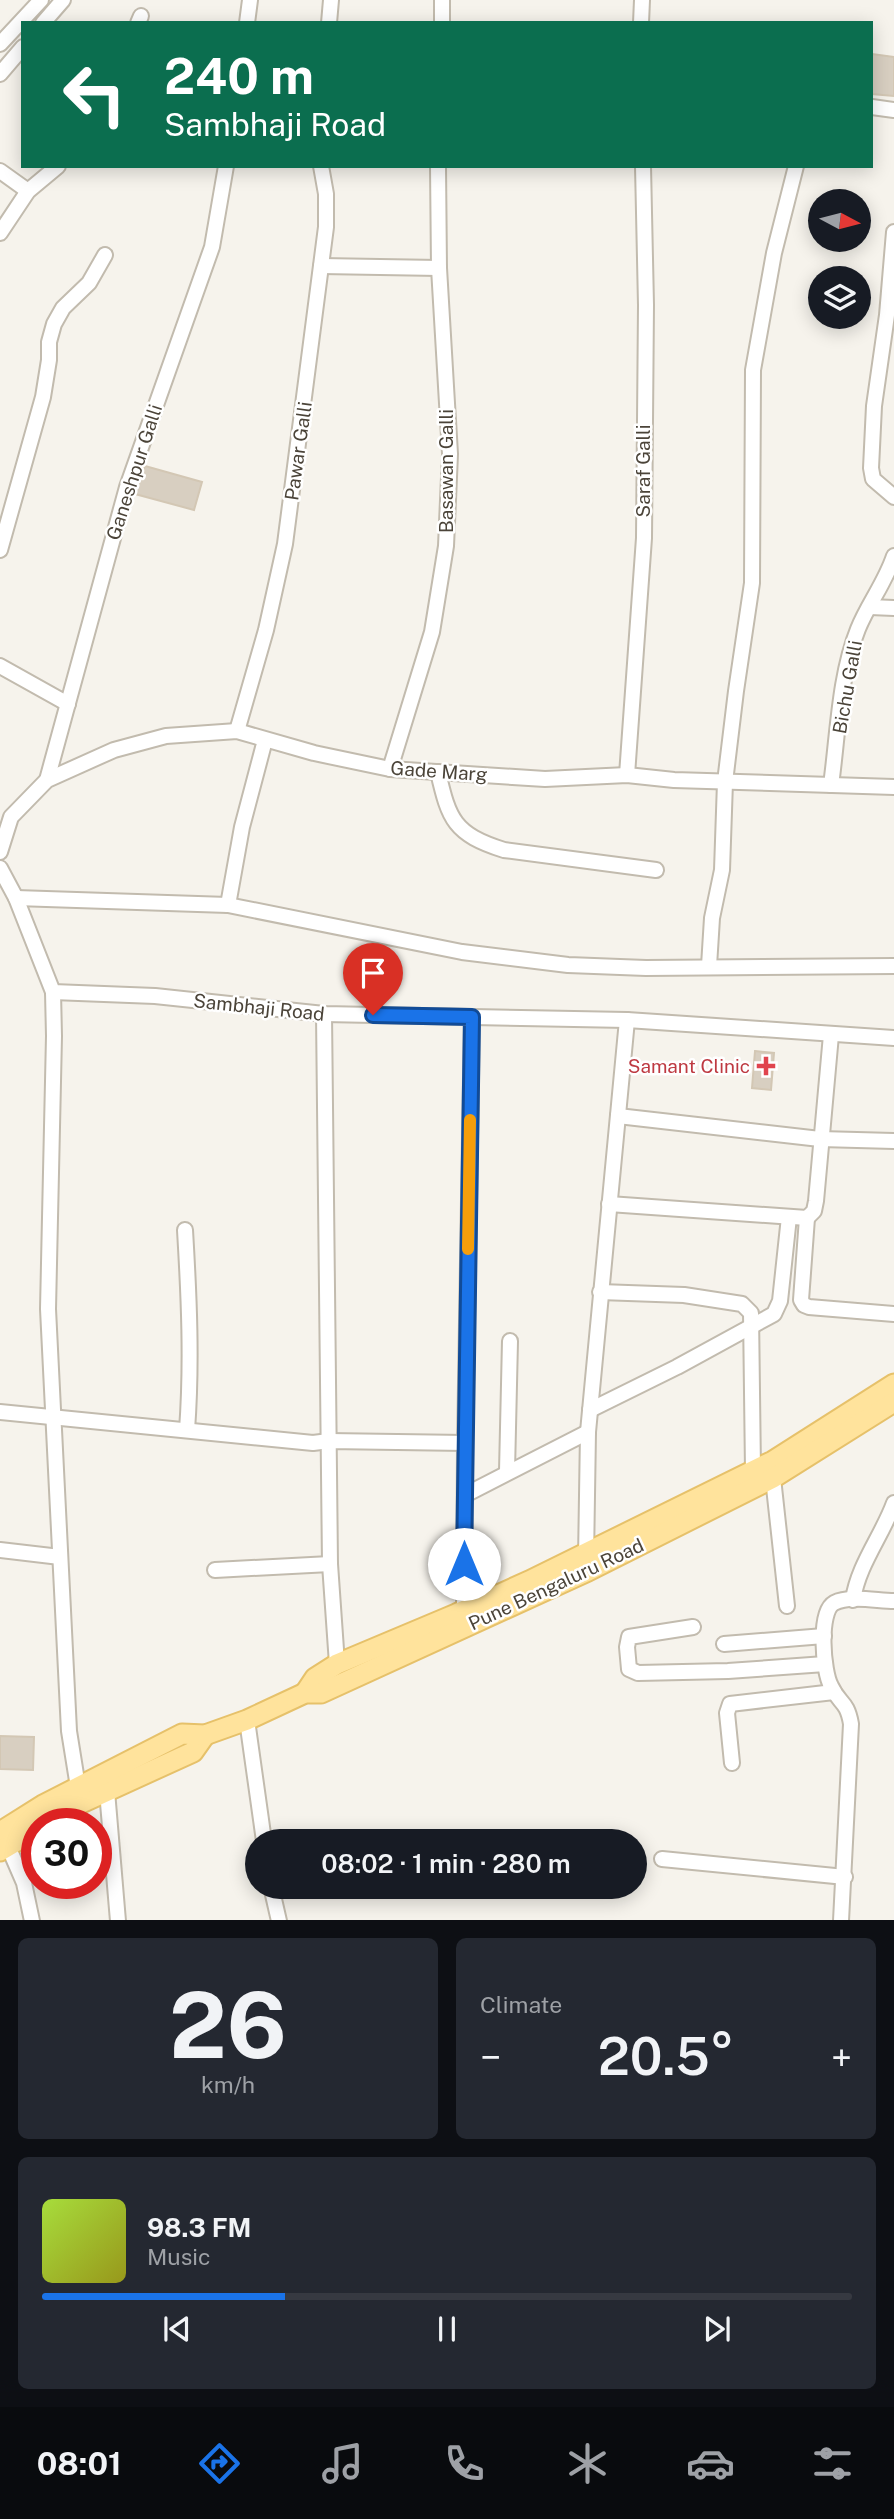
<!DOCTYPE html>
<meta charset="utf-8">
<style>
:root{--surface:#171b24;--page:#242831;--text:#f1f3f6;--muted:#9ea1a6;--line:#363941;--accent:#1a73e8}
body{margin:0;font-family:"Public Sans",sans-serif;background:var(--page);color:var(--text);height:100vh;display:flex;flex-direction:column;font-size:26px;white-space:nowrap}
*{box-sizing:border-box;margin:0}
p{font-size:23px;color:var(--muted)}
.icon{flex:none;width:38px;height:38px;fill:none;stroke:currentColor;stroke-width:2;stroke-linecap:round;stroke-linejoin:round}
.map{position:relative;height:1920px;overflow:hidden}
.panel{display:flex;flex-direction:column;gap:18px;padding:18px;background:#0d0f14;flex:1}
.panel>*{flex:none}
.hud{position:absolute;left:21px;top:21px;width:852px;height:147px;border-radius:0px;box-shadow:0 4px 18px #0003;background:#0b6e4f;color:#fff;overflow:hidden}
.needle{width:46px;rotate:97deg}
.tools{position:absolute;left:808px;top:189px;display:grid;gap:14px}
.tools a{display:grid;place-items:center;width:63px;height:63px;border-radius:50%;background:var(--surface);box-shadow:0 4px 18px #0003;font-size:35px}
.speed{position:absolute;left:21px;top:1808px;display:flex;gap:14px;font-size:35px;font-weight:700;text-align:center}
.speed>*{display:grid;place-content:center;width:91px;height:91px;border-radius:50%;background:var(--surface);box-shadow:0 4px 18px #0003;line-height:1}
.speed .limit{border:10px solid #d22;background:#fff;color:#111}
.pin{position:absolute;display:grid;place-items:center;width:60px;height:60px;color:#fff;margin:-72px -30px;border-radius:50% 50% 50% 0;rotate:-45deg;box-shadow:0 0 7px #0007}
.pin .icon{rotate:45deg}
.me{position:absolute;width:77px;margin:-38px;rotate:0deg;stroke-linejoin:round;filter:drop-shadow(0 0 5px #0008)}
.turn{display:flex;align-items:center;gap:24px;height:147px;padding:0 28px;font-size:32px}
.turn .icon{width:91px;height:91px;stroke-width:2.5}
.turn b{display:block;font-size:49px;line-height:60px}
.big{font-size:52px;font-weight:600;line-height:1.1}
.panel .tile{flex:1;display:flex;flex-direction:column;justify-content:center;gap:10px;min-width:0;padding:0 24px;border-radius:10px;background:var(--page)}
.panel .dial{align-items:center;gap:0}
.dial b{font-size:91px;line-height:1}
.song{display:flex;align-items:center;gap:21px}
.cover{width:84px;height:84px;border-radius:10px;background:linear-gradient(135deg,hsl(80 70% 55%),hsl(60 70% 35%))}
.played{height:7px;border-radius:4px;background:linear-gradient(90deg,var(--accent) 30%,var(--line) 30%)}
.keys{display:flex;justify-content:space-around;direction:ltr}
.heat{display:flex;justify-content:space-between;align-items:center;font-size:38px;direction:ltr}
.panel .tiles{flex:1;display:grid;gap:18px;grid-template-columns:1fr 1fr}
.tile:last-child{grid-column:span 2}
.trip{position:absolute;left:245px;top:1829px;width:402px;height:70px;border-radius:35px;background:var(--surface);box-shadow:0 4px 18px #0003;font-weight:600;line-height:70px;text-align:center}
.tab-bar{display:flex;height:112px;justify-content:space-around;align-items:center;background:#090b0e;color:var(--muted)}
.tab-bar .icon{width:49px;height:49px}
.tab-bar .current{color:var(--accent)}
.tab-bar b{font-size:32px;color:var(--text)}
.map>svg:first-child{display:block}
.building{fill:#d8cfc1;stroke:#d3c7b4;stroke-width:2}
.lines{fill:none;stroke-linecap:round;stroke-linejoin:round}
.minor-casing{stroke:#c2bbae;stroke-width:18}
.major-casing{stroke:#e6c16a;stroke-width:23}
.minor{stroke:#fff;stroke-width:14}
.major{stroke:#ffe39c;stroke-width:19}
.route-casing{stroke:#114b97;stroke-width:18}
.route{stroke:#1a73e8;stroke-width:12}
.slow{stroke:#f59e0b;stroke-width:12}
.health-dot{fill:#e0444e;stroke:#fff;stroke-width:2.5}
.labels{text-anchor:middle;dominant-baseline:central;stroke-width:5;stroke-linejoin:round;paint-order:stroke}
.street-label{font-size:19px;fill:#4b4439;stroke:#fff}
.health-label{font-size:19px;fill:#be3a42;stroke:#fff;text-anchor:end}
</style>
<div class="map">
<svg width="894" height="1921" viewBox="0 0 894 1921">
<rect width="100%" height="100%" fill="#f6f3ec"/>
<g class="building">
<path d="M872,54l22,3v39l-22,-2z"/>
<path d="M145,466l57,16 -8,28 -59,-16z"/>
<path d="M755,1051l19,2 -3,37 -19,-2z"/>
<path d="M0,1736l34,1 -1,33 -33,-1z"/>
</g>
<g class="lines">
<defs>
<g id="minor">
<path d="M43,23l20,-23"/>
<path d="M138,23l3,-7"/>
<path d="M247,23l3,-23"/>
<path d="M329,23l2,-23"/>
<path d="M442,23v-23"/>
<path d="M641,23l1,-23"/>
<path d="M0,44l41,-44"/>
<path d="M0,74l23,-27"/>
<path d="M872,107l22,3"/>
<path d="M0,171l28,20"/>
<path d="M894,232l-7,83 -13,91 -3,62 2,11 21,18"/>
<path d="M0,233l28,-42 30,-25"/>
<path d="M321,266l118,2"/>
<path d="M0,550l43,-153 6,-37v-18l5,-18 9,-16 26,-25 16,-28"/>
<path d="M870,607l24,1"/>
<path d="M0,666l68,38"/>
<path d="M237,731l29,-101 19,-86 41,-317v-33l-5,-28"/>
<path d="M390,769l42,-137 14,-86 4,-92 -11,-186 -1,-102"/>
<path d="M438,772c11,48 16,62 66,78l152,20"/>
<path d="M627,775l17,-237 2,-233 -3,-139"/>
<path d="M47,780l80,-293 85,-240 14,-81"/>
<path d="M831,785c7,-50 8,-109 27,-156 10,-25 27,-46 36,-73"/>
<path d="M0,852l11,-35 36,-37 67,-30 52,-14 71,-5 77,22 76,16 155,10 82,-4 47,5 220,7"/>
<path d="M0,868l16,30 37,94 102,4 169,18 303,6 267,18"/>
<path d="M16,898l212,7 234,47 106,13 78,3 248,-2"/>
<path d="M228,905l14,-78 23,-87"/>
<path d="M709,966l3,-48 10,-48 3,-88 11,-91 16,-108 1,-213 21,-117 22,-87"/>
<path d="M53,992l1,44 -6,273 21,422 9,56"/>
<path d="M324,1014l6,550 7,100"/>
<path d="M618,1116l202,23 74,2"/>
<path d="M609,1204l198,14 7,-7 2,-10 15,-166"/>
<path d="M807,1218l-6,82 3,5 5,2 85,7"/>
<path d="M185,1230c4,67 7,133 2,200"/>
<path d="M600,1292l84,3 58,9 9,9 2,158"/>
<path d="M590,1410l87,-43 97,-53 6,-13 9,-84"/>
<path d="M0,1412l313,31 16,-2 136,2"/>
<path d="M507,1471l3,-130"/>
<path d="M773,1478l14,128"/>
<path d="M465,1495l123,-63"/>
<path d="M0,1550l60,7"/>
<path d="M586,1559l2,-127 39,-412"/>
<path d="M215,1570l115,-6"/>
<path d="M853,1600c5,-35 29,-64 41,-97"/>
<path d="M464,1611l1,-168 7,-426"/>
<path d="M693,1627l-64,10 -2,10 2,22 9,4 90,-2 97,-7"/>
<path d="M724,1644l100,-8"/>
<path d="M247,1720l17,121"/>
<path d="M732,1763l-5,-50 3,-9 104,-12"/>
<path d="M107,1791l11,130"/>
<path d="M8,1846l16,37 8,38"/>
<path d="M662,1859l183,18"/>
<path d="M271,1886l8,35"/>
<path d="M841,1921l10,-197c-4,-24 -12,-20 -20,-38 -8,-14 -13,-74 3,-83 16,-8 43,-2 60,-2"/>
</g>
<g id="major">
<path d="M305,1693l10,-15 22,-14 119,-50 73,-33 244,-120 121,-77"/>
<path d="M46,1824l33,-20 114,-52 12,-17"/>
<path d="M0,1832l43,-27 139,-71 23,1 42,-15 58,-27h16l267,-122 185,-93 121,-76"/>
<path d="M0,1851l37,-22"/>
</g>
</defs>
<use href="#minor" class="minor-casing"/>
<use href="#major" class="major-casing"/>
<use href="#minor" class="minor"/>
<use href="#major" class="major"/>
</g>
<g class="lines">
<defs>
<path id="route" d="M373,1015l99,2 -8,547"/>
</defs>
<use href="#route" class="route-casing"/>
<use href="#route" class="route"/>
<path class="slow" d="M468,1249l2,-129"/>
</g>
<path class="health-dot" d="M762.5 1055.5h7v7h7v7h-7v7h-7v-7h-7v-7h7z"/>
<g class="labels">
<g class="street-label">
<text transform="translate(298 451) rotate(-82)">Pawar Galli</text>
<text transform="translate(446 471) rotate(-90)">Basawan Galli</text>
<text transform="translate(643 471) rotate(-90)">Saraf Galli</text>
<text transform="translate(134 472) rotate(-72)">Ganeshpur Galli</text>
<text transform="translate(847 687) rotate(-80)">Bichu Galli</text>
<text transform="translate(439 771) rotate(4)">Gade Marg</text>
<text transform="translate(259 1007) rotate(6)">Sambhaji Road</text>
<text transform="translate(556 1584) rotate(-25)">Pune Bengaluru Road</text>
</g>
<g class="health-label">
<text x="750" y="1066">Samant Clinic</text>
</g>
</g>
</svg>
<div class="tools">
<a><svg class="needle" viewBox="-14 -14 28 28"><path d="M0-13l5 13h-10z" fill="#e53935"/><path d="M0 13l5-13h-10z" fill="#9ea1a6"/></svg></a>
<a><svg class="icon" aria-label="layers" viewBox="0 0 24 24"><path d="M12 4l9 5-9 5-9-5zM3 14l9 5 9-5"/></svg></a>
</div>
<div class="speed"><div class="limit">30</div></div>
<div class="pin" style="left:373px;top:1015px;background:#d93025"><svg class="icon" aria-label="arrive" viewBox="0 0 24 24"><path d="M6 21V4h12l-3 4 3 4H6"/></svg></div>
<svg class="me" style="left:464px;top:1564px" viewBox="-20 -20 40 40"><circle r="19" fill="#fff"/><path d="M0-13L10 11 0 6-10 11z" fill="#1a73e8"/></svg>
<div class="trip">08:02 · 1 min · 280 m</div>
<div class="hud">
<div class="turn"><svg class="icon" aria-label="left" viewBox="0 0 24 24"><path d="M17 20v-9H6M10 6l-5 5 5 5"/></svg><div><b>240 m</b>Sambhaji Road</div></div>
</div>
</div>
<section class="panel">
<div class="tiles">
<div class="tile dial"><b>26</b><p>km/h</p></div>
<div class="tile"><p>Climate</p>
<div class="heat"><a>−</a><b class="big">20.5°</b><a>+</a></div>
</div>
<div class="tile">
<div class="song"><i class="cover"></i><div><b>98.3 FM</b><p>Music</p></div></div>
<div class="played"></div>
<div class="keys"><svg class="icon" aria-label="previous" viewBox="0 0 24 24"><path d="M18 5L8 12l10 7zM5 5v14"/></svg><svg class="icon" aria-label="pause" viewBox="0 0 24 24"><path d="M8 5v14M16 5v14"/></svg><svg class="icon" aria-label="next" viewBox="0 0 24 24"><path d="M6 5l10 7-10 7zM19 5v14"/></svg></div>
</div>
</div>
</section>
<nav class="tab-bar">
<b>08:01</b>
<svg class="icon current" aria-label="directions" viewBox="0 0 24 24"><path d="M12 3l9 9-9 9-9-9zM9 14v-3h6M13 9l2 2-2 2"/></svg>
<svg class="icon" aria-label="music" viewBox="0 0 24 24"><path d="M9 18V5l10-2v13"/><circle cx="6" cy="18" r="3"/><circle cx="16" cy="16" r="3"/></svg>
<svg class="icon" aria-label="phone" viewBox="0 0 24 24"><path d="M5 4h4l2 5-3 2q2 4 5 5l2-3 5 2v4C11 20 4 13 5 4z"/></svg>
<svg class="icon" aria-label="climate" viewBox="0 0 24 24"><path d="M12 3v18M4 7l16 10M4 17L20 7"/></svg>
<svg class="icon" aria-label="car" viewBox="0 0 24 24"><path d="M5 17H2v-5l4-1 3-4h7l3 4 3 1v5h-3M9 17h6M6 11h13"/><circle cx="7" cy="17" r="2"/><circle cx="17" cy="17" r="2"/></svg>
<svg class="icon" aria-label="filters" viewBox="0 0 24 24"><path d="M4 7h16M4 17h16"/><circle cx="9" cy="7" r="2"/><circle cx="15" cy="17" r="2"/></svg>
</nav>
